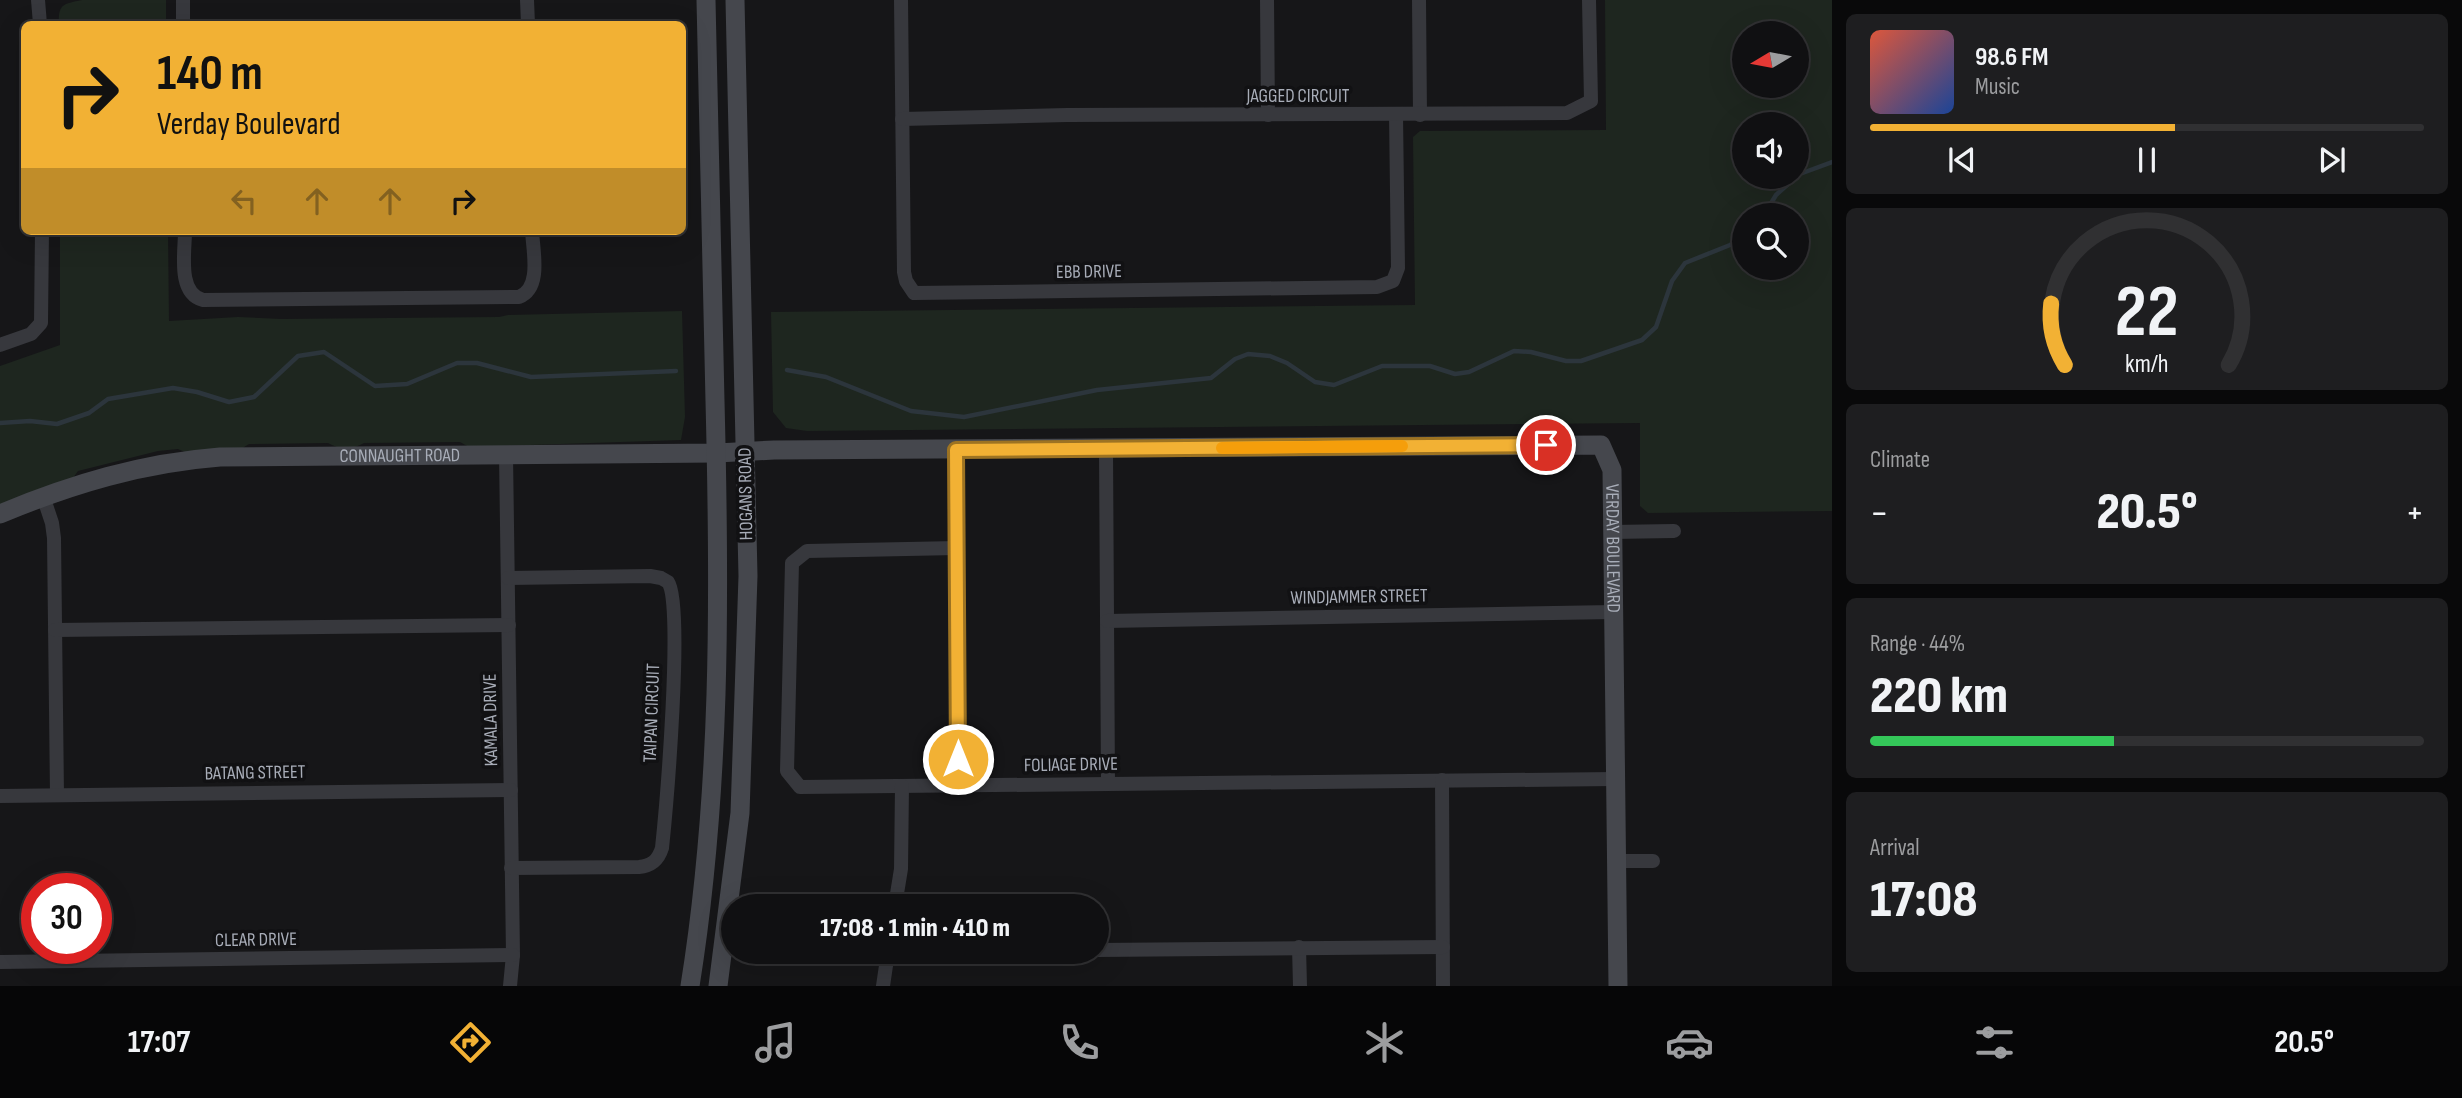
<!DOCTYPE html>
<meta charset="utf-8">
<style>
:root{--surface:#101012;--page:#1e1e20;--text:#f1f3f6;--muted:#9c9d9f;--line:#303032;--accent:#f2b134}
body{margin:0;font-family:"Sofia Sans Condensed",sans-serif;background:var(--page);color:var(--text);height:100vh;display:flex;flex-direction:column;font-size:26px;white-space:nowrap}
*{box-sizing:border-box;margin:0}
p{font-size:23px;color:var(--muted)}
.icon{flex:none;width:38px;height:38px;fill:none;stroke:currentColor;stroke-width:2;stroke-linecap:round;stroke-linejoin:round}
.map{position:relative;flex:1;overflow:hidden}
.side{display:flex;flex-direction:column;gap:14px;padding:14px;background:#09090a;width:630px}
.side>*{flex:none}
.top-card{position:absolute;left:21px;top:21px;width:665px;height:214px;border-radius:10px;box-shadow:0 7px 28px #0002,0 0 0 2px var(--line);background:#f2b134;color:#111;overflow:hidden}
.needle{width:46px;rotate:260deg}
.fabs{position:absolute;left:1732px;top:21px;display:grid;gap:14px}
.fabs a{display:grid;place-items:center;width:77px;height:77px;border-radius:50%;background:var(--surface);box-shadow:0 7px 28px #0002,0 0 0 2px var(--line);font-size:35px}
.speed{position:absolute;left:21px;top:873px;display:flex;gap:14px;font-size:35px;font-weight:700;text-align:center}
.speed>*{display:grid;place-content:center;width:91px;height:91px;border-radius:50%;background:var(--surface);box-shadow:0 7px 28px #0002,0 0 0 2px var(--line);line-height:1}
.speed .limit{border:10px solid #d22;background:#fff;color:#111}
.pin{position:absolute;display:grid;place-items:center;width:60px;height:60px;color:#fff;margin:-30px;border:4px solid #fff;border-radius:50%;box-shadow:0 2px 7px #0007}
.me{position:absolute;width:77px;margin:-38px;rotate:0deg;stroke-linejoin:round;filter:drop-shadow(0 0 5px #0008)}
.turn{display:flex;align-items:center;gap:24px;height:147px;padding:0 21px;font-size:32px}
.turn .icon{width:91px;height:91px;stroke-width:2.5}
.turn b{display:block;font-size:49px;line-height:60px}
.lanes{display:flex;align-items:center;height:66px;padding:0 21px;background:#0003;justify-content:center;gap:35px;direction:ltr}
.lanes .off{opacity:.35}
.big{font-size:52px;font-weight:800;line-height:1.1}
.side .widget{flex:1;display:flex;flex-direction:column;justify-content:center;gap:10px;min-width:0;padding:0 24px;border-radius:10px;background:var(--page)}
.side .dial{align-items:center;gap:0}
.dial svg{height:182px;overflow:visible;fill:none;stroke:var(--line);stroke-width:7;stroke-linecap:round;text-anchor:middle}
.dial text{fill:var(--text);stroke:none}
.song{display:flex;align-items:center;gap:21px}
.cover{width:84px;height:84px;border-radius:10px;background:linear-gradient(135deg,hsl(10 70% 55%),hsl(220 70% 35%))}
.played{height:7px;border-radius:4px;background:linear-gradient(90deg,var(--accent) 55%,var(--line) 55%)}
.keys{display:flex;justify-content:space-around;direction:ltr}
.heat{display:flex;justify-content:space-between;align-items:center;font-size:38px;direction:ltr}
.charge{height:10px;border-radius:5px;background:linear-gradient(90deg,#34c759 44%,var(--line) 0)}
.trip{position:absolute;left:721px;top:894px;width:388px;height:70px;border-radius:35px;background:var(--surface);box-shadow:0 7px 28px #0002,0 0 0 2px var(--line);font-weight:800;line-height:70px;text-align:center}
.menu{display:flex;height:112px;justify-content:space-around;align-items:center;background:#060607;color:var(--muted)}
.menu .icon{width:49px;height:49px}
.menu .selected{color:var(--accent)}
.menu b{font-size:32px;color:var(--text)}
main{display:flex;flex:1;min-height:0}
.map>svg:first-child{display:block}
.green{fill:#1e261f;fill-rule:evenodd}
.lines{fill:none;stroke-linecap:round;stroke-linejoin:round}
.stream{stroke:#2c353c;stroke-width:4.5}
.street{stroke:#37383d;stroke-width:14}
.secondary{stroke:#45474d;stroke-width:19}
.route-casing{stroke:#9d7322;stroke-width:18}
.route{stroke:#f2b134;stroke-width:12}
.slow{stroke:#f59e0b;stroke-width:12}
.labels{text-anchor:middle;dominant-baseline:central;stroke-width:7;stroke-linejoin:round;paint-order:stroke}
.street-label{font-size:19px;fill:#a8adb8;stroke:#111113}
</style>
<main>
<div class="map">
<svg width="1832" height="986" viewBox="0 0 1832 986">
<rect width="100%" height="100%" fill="#161618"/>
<g class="green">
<path d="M82,0h84v24h-107c-1,-20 4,-20 23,-24z"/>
<path d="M1605,0h227v511l-184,2 -8,-7v-83l-833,8 -21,-3 -13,-16 -2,-100 644,-7 -2,-168 7,-6 186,-1zM1745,33h52v53h-52zM1745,124h52v53h-52zM1745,215h52v53h-52z"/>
<path d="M60,231h108l1,90 69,-4 43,2 218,-2 9,-2 174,-4 3,106 -4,23 -212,7 -9,-5 -96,1c-12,7 -24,7 -36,0l-79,1 -8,5 -54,4 -9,-4 -20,2 -80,20 -5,7 -73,30v-142l60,-21z"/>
</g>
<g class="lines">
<g class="stream">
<path d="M1797,175l35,-13"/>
<path d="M1764,215l12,-20 20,-18"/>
<path d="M787,370l39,7 85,34 53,6 133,-27 114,-12 24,-19 13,-5 22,2 17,7 28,19 19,3 48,-19h48l25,8 14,-2 45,-21 17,1 35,9h15l61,-21 14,-13 16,-46 13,-18 45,-18 15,-8"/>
<path d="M0,423l30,-2 27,3 32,-11 19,-14 65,-11 24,4 32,10 25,-5 44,-41 26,-4 51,34 32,-2 50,-21h20l54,14 145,-6"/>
</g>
<g class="street">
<path d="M38,0l2,24"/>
<path d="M183,0v24"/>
<path d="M527,0l1,24"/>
<path d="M901,0l3,272 2,9 8,12 463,-6 16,-6 5,-13 -2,-154"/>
<path d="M1267,0l1,115"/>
<path d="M1419,0l1,115"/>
<path d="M902,119l165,-4 500,-2 24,-12 -2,-101"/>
<path d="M185,231c0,21 -8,62 18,69l316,-3c23,-9 14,-46 13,-66"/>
<path d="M0,345l31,-11 10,-11 1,-92"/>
<path d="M1106,449l2,335"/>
<path d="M956,450l2,335"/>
<path d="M506,454l7,501 -3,31"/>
<path d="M43,496l9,27 2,15 3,257"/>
<path d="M1612,532l62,-1"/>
<path d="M957,548l-150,3 -15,12 -5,208 13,16 815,-8"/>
<path d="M508,578l142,-2 11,2 7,4c16,22 -2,228 -6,266 -4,13 -11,18 -23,19l-128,1"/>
<path d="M1107,621l506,-9"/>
<path d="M55,630l454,-5"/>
<path d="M1442,780l1,206"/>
<path d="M0,796l511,-6"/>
<path d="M1616,861h37"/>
<path d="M895,906l6,-37 1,-83"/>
<path d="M1299,947l1,39"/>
<path d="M1097,950l346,-3"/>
<path d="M888,952h30"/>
<path d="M0,962l513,-7"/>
<path d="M883,986l5,-34"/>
</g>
<g class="secondary">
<path id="s1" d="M0,514c72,-30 142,-51 220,-57l497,-4 57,-3 827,-5 11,25 6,516"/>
<path d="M690,986c31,-194 30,-389 25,-585 -3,-134 -6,-267 -9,-401"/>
<path d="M718,986l22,-173 8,-237 -13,-576"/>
</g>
</g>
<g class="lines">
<defs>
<path id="route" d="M958,759l-2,-309 590,-5"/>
</defs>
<use href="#route" class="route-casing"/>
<use href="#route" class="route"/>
<path class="slow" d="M1222,448l180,-2"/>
</g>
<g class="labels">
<g class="street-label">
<text x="1298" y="96">JAGGED CIRCUIT</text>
<text transform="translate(1089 272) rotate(-1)">EBB DRIVE</text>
<text stroke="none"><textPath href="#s1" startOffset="408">CONNAUGHT ROAD</textPath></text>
<text transform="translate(746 494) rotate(-91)">HOGANS ROAD</text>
<text stroke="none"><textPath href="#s1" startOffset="1715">VERDAY BOULEVARD</textPath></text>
<text transform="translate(1359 597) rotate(-1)">WINDJAMMER STREET</text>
<text transform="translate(652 713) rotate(-88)">TAIPAN CIRCUIT</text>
<text transform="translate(491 720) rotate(-91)">KAMALA DRIVE</text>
<text transform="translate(1071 765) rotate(-1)">FOLIAGE DRIVE</text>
<text transform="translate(255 773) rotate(-1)">BATANG STREET</text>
<text transform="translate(256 940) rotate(-1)">CLEAR DRIVE</text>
</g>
</g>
</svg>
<div class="fabs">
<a><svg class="needle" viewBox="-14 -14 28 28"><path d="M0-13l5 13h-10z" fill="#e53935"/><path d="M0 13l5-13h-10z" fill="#9c9d9f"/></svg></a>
<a><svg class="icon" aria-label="sound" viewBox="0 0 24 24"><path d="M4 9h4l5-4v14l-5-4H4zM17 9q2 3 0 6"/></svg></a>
<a><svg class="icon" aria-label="search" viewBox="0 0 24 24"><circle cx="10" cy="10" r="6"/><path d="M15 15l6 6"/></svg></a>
</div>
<div class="speed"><div class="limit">30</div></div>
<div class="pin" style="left:1546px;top:445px;background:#d93025"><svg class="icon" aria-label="arrive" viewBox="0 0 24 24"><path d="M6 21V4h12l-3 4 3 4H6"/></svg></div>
<svg class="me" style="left:958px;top:759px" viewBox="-20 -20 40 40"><circle r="17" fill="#f2b134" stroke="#fff" stroke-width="3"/><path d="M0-11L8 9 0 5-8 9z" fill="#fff"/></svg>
<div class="trip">17:08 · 1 min · 410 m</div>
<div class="top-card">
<div class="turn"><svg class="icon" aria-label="right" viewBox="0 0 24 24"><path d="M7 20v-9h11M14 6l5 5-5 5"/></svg><div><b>140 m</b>Verday Boulevard</div></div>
<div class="lanes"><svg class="icon off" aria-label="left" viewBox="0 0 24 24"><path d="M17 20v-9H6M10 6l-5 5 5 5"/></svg><svg class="icon off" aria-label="ahead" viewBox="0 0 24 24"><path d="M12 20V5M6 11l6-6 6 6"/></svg><svg class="icon off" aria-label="ahead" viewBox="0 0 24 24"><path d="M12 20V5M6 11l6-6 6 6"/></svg><svg class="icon" aria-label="right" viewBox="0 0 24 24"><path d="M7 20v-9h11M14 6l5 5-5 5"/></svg></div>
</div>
</div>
<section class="side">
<div class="widget">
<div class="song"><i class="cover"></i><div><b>98.6 FM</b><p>Music</p></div></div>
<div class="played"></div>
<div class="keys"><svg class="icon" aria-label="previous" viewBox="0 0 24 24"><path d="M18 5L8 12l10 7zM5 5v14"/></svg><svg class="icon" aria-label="pause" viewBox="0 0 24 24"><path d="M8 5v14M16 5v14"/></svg><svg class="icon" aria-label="next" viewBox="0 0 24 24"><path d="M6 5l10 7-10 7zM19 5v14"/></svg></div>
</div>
<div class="widget dial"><svg viewBox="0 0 100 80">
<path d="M14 69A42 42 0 1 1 86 69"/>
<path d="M14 69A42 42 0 0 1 8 42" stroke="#f2b134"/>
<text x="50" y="56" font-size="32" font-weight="700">22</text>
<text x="50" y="72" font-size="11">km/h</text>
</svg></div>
<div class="widget"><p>Climate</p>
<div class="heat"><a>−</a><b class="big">20.5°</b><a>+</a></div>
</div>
<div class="widget"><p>Range · 44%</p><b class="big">220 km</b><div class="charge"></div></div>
<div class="widget"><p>Arrival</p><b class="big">17:08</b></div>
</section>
</main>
<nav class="menu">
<b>17:07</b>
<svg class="icon selected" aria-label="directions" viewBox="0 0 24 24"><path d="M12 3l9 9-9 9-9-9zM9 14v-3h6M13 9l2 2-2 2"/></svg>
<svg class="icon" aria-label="music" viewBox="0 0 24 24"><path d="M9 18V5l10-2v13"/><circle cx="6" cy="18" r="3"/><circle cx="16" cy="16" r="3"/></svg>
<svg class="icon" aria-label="phone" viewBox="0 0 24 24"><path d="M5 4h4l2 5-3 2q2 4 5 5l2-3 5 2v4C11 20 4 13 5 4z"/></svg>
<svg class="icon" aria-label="climate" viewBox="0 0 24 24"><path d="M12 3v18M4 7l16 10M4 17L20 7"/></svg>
<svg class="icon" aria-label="car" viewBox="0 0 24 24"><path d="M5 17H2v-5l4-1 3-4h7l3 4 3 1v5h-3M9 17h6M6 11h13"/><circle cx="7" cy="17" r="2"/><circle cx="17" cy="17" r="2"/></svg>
<svg class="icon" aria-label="filters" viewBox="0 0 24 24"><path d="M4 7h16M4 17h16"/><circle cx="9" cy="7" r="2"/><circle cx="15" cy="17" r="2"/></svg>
<b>20.5°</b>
</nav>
